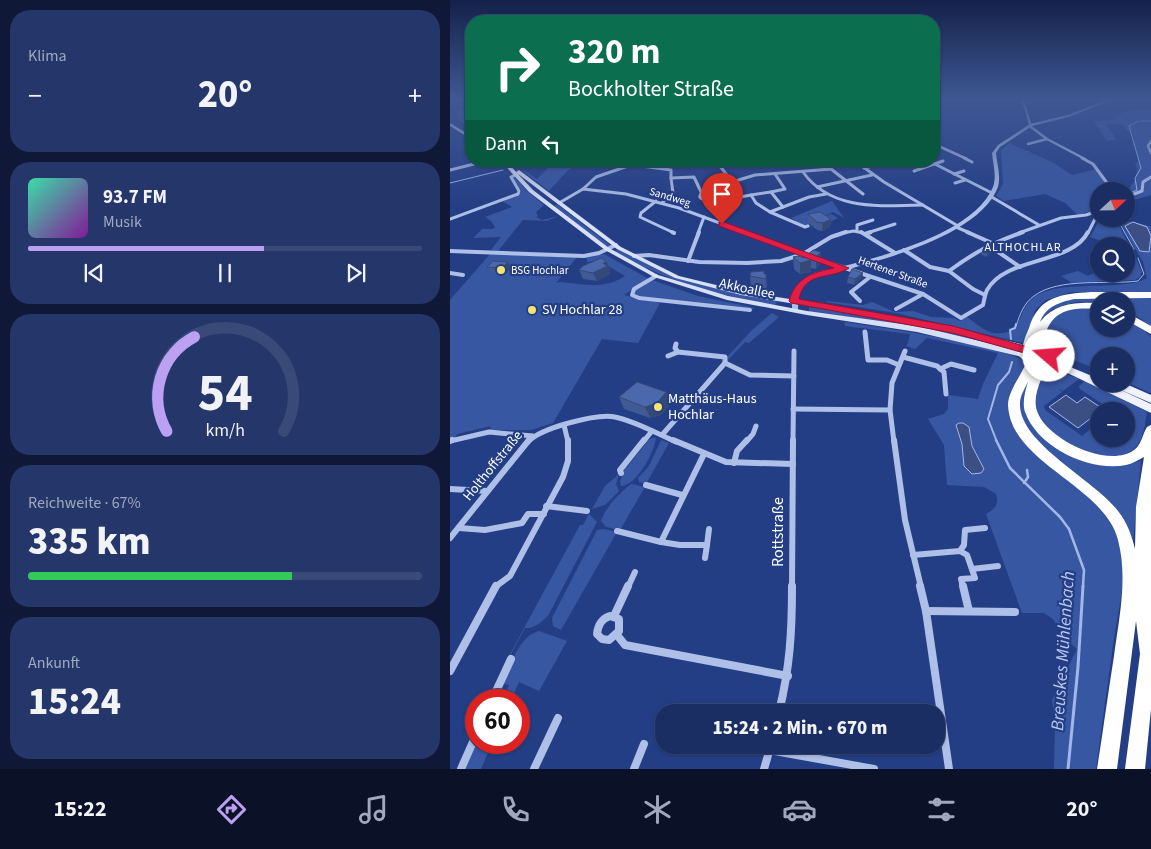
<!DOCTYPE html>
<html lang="de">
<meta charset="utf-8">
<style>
:root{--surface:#1b2e64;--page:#24366a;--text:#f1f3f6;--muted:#a0a8bf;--line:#394a78;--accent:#bca0f2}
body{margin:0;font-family:"Source Sans 3",sans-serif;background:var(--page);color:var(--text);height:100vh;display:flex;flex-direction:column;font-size:19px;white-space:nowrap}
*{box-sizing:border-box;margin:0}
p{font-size:16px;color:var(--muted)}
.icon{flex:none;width:28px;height:28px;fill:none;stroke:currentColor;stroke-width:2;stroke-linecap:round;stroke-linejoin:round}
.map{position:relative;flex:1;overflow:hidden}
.details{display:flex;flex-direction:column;gap:10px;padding:10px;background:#0f1937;width:450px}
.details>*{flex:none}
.hud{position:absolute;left:15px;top:15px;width:475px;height:152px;border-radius:20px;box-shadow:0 1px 4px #0004,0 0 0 1px var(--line);background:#0b6e4f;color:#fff;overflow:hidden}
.needle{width:32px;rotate:68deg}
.tools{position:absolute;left:640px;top:182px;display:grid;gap:10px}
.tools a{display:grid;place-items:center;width:45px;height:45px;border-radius:50%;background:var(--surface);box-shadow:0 1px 4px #0004,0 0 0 1px var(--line);font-size:25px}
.speed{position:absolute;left:15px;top:689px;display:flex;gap:10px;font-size:25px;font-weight:700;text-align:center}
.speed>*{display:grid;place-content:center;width:65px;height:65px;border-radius:50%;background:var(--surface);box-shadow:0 1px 4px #0004,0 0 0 1px var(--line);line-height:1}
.speed .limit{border:8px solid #d22;background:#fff;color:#111}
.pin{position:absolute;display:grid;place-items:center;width:42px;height:42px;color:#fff;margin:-51px -21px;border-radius:50% 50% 50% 0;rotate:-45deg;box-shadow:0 0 5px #0007}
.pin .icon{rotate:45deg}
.me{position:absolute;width:55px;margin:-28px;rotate:288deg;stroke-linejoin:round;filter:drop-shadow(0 0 4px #0008)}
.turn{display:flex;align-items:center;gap:18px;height:105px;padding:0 20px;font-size:22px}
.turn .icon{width:65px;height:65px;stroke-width:2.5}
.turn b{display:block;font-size:35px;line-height:42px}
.then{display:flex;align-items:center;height:48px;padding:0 20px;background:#0003;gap:10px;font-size:19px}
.big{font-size:38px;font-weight:800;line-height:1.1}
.details .tile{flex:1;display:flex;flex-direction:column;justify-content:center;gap:8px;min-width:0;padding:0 18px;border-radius:20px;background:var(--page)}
.details .dial{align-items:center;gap:0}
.dial svg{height:130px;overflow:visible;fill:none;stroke:var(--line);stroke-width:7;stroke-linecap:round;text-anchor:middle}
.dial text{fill:var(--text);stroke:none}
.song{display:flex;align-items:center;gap:15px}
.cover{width:60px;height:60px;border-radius:8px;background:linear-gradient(135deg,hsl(160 70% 55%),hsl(290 70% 35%))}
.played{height:5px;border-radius:2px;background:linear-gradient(90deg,var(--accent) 60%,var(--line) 60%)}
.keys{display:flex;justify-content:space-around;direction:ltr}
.heat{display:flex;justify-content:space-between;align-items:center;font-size:28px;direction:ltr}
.charge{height:8px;border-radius:4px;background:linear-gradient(90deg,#34c759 67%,var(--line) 0)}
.trip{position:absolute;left:205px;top:704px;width:290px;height:50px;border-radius:20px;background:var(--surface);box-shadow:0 1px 4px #0004,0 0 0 1px var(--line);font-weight:800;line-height:50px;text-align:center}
.dock{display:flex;height:80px;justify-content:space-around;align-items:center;background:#0b1228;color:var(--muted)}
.dock .icon{width:35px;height:35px}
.dock .on{color:var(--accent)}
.dock b{font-size:22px;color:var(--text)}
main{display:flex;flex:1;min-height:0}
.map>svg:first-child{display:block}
.green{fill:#3857a2}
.water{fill:#3c4f84;stroke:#a2b7e9}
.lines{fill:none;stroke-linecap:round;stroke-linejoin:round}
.stream-far3{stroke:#a2b7e9;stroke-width:1}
.stream-far2{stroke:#a2b7e9;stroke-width:2}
.stream-far1{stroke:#a2b7e9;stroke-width:2.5}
.stream{stroke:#a2b7e9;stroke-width:3}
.minor-far5{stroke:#aebfe8;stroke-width:2.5}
.minor-far4{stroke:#aebfe8;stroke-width:3}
.minor-far3{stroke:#aebfe8;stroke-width:4}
.minor-far2{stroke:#aebfe8;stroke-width:5}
.minor-far1{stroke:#aebfe8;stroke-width:6}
.minor{stroke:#aebfe8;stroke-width:8}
.tertiary{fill:#aebfe8;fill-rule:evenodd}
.secondary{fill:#d8e0f7;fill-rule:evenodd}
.primary{fill:#f0f3fe;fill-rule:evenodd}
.motorway{fill:#fff;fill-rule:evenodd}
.wall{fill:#415995}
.shaded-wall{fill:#354979}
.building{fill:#4c68ad;stroke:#354979}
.route{fill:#e11d48;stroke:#92132f}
.poi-dot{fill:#f3e371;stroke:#243e85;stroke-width:2}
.labels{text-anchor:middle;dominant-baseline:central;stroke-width:4.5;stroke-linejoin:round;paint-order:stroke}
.far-street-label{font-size:11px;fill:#fff;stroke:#243e85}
.far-poi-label{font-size:11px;fill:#fff;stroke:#243e85;text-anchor:start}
.far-neighbourhood-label{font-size:12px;letter-spacing:1px;fill:#fff;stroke:#243e85}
.street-label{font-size:14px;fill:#fff;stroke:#243e85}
.poi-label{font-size:14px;fill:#fff;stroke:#243e85;text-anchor:start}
.near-street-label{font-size:16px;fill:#fff;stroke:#243e85}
.near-water-label{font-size:18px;font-style:italic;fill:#b9c9f0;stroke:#243e85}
</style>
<main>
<section class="details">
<div class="tile"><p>Klima</p>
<div class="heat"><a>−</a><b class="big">20°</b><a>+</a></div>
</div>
<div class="tile">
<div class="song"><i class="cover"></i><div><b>93.7 FM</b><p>Musik</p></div></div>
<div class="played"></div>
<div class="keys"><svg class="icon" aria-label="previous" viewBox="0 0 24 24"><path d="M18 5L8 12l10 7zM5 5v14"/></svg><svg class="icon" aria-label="pause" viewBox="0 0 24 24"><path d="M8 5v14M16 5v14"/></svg><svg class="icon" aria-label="next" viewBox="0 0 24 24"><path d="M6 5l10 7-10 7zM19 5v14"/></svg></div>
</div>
<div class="tile dial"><svg viewBox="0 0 100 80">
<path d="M14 69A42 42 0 1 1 86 69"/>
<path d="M14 69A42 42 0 0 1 31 11" stroke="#bca0f2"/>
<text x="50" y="56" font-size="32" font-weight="700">54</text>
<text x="50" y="72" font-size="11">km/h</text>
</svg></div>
<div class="tile"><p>Reichweite · 67%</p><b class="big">335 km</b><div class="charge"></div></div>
<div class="tile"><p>Ankunft</p><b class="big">15:24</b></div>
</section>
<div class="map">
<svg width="701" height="769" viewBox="0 0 701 769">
<rect width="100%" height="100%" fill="#243e85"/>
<g class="green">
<path d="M683,110h18v85l-24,7 -1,-11c8,-6 14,-19 9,-28l4,-2 -8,-28 -4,-2 -5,-7h-16l10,15 -1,1 -8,1 -14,-20 20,-1 9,-7z"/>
<path d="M559,143l43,19 20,13 25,-6 13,22h-11v18l-21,6 -13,-12 -20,-9 -41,7 -8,-5 7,-12 -2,-33z"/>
<path d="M99,161h37l-18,9 -19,21 -26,-20h2l12,8 13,-13z"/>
<path d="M65,176l12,15 17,14 -8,7 2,4 -2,1 6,3 16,-4 -11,5 -24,-1 -25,31 -7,-1 10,-13 -28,1 9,-9h11l2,-2 -4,-6 -6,-4 27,-10 -10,-6 20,-9 -10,-15z"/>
<path d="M382,201l12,17 -11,-6 -17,8 15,-6 7,4 -12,6h-17l2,4 -17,-6 1,-2 -4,-2z"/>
<path d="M105,205h3l53,41h-5l-51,-39z"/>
<path d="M650,219h16l16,33 -6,-2v-4h-11l-25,-9z"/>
<path d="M668,219l32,7 1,2v64h-80l-25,8 -11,10 -7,26 -5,7 -127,-30 -70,-11 1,-1 36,4 9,-3 23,10 18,-1 18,6 23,1 6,3 7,-4c7,5 18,15 27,16 27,3 23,-16 34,-30 5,-6 12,-10 19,-12 26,-9 82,-1 100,-13l-4,-16z"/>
<path d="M169,249c53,31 99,40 159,51l-3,5c-57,-10 -111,-24 -161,-54z"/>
<path d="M676,251l8,3 8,18 -2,5 -5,3 -63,3 -11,-7 17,-5 10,5 11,-6v4h27z"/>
<path d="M40,254l87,3 -21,26 4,-1c24,2 44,8 65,-6l-20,-12 2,-2 -3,-2 -17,2v-4l17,-4 45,25 -25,16 36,8 -22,40 -36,-4 -49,84 -22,7h-41l1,-4 -34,8 -2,4 -5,1v-139z"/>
<path d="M202,280l46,16 57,12 -5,2 -113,-14 -3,-2 1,-4z"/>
<path d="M640,296l29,3 32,-1v29l-11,-9 -14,-7v-10l-50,1 -23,7 -11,10 -7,25 6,-30 16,-13z"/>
<path d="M359,307c45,7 89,12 133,22 54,12 106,29 157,49v3c-34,-13 -67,-27 -101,-36 -62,-17 -126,-25 -189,-33z"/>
<path d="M617,308h32v21h27v-11l17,11 8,8v56l-25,-11v-26h-27v14l-56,-22 -1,-2 7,-24z"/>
<path d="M322,313l7,4 -30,26 -4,-1 -18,19 1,-5 24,-26z"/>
<path d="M394,322c29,4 168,24 184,42 -5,9 -17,24 -19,32 -12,53 77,85 101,124 8,13 12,28 13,43 1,25 -5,50 -9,75 -6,44 -12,87 -18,131h-42l1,-43 -3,-26 25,-51 -12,-10 -12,-20 -9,-6h-22l-36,-99c10,-6 13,-9 10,-20l-12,-7 -37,-2 -3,-40 -16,-26 16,-5 4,-5v-14l30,4 5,-15 15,-31 -71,-15 -12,11 -9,-3 2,-3 2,-9 -65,-8z"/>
<path d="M583,366l-6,28 21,44 78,26 15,-3 -8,80 -112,-117 -3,-22z"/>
<path d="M601,368l28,11 -16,12 -5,-3 4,4 -18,14 1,4 37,26 17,-14v17h27v-28h-16l-3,-4 -27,-18 -1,-3 6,-5 62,31c-2,11 -3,27 -12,36 -24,23 -88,-7 -98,-34 -6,-15 2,-31 6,-45z"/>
<path d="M203,438h3c-2,15 -19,47 -35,48l-1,-5 6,-15 1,1 20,-25 -2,-1z"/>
<path d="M211,440l8,3 -23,41 -7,-2 -1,-4 11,-12z"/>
<path d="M169,474l-3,10 3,7 -14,14 -13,4 13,-23z"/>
<path d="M181,484l14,3 -25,43 -14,-3 -5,-6c6,-16 18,-27 30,-37z"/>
<path d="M139,514l8,8 -48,92c-5,7 -15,15 -24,14l-14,26h-1l70,-129h3z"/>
<path d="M154,529l13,3 -56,98 -8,-4 -1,-8 45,-88z"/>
<path d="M89,631l28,10 -28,50 -20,-9 -8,18h-16l2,-4 7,1 5,-12 -6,-1c7,-18 16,-48 36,-53z"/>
<path d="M26,742l16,1 -11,26h-16l2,-8z"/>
</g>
<g class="water">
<path d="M683,222l14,5 4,9 -2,16 -9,-1 -15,-25z"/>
<path d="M616,395l11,8 8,-6 18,12 -25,19 -29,-21z"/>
<path d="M509,423h4l6,4 3,19 12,23 -3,4 -9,1 -8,-8 -2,-22 -6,-19z"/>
</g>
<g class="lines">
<g class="stream-far3">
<path d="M691,121h10"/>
<path d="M0,183l53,-13"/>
<path d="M676,195l11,-5 -2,-12 6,-10 -12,-42 10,-5"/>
<path d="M667,219l17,30"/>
<path d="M566,326c4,-12 8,-23 18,-30 25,-19 74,-11 104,-15l6,-7 -6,-16"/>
</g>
<g class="stream-far2">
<path d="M561,339l-1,-9 5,-2 1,-4"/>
<path d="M547,442l-9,-23 10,-34 11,-13 3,-10"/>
</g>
<g class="stream-far1">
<path d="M546,440l14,28 50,49 9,12 15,41 -1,17"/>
<path d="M574,483l4,-6 -1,-7"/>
</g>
<path class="stream" d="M618,769l10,-102 5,-81"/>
<g class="minor-far5">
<path d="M573,100l8,27 16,12 38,20"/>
<path d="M701,141l-3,5 3,7"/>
<path d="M484,144l33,15"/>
<path d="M578,144l19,-5"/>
</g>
<g class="minor-far4">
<path d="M514,158l8,4"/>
<path d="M632,158l11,6 20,27"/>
<path d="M405,161l29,21 74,44"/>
<path d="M479,161l63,32"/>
<path d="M184,165l37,5v8"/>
<path d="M270,166l12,16 23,-7 76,-6 32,25"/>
<path d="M414,168l14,-3"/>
<path d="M0,170l36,-9"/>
<path d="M464,171l29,-10"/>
<path d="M353,172c28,39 76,34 120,33"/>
<path d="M325,174l10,15 -14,3 12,15"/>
<path d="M504,174l10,-3"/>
<path d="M282,182l-1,2 9,13 11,-2 5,8 14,9"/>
<path d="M505,183l10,-3"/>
<path d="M367,187l55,-12"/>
<path d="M133,189l13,-12 32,-11"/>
<circle cx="253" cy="196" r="3"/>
<path d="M301,195l20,-3"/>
<path d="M540,196l49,29"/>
<path d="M250,197l15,8"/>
<path d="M676,197l16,-6 1,-9 8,-5"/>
<path d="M206,201l-15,12 -1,4 34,16"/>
<path d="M109,203l24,-14 43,5 53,14 68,25"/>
<path d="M212,203l11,-10 -2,-15 23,-1 8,17"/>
<path d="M0,219l68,-25 1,-3 -8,-14 8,-4"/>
<path d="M358,226l-3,1 -35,-15 39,-15 17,-3"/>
<path d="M506,227l14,6"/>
<path d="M407,230v-5l16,-5"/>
<path d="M248,233l6,-16"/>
<path d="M392,233l12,-2 9,2"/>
<path d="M417,233l28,-9"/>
<path d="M569,233l42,-15 25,-3 12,-4"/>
<path d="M638,233l11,-22"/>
</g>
<g class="minor-far3">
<path d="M222,232l2,1"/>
<path d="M293,232l60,22 28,-17 15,-5"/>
<path d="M411,232l34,21"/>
<path d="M517,232l25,11"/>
<path d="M415,234l6,-2"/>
<path d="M538,245l32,22"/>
<path d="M454,250l26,17 19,4c26,-19 43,-28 74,-39"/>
<path d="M0,251l134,5 15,-3 17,-8"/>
<path d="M184,256l15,-1 50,7 48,1 34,-2 22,-7 120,40 38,24 22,-13c1,-4 2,-11 4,-15 19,-34 84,-25 101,-58"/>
<path d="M238,261l11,-29"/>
<path d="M499,271l24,18 12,6"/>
<path d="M0,273l13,2"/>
<path d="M206,276l-22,13 -2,6 7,3 111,12"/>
<path d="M410,301l-9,-9 19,-15"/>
<path d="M446,309l27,-15"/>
</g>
<g class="minor-far2">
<path d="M415,332l3,28h19l12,5"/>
<path d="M218,356l10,-4"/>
<path d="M453,357l34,9 7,6 2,22"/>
<path d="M275,363l25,12 44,1"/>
<path d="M490,369l11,-5 23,6"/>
<path d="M343,409l97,1"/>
<path d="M114,425l4,17"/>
<path d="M212,435l63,-72v-6l-47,-5 -3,-4 1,-4"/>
<path d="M0,441l39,-9 44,4"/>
<path d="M78,442c12,-14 70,-29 87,-25 20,4 43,17 61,25"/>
<path d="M193,442l9,-11"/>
<path d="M296,442l7,-8 3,-8"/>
<path d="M343,442l1,-91"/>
<path d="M444,442l-4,-32 2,-27 13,-32"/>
</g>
<g class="minor-far1">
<path d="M223,440l53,22 67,2"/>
<path d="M444,440l11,80 16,67"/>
<path d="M0,441l2,-1"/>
<path d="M254,454l-43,88 19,3h27l2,-16"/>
<path d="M284,463l3,-12 10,-11"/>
<path d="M171,473l-1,-3 24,-30"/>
<path d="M196,485l36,10"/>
<path d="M0,489l37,2"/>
<path d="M96,506l41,5"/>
<path d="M9,528l26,2 37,-7 6,-9h16"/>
<path d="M167,531l44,11"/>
<path d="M0,538l79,-98"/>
<path d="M510,551l4,-6 1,-15 20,-2"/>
<path d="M463,555l47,-4 7,4 8,23 -14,1 2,8"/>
<path d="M255,558l2,-13"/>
<path d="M522,569l26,-3"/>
<path d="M45,587l15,-11 53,-99 5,-16v-21"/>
<path d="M178,587l7,-15"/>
<path d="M342,587l1,-147"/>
</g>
<g class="minor">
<path d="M470,586l6,25 23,158"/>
<path d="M513,586l6,25"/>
<path d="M476,611l89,1"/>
<path d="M160,616l9,3v12l-10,9 -7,-1 -5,-5c1,-9 4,-15 13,-18z"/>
<path d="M164,616l14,-30"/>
<path d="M167,635l8,10 163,31"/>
<path d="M0,671l46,-85"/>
<path d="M42,700l19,-41"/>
<path d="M329,712c11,-45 13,-80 13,-126"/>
<path d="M319,750l105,19"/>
<path d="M11,769l15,-34"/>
<path d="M84,769l24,-51"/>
<path d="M184,769l10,-25"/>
<path d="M314,769l7,-24"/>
</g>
<path class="tertiary" d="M657,100h5l-43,17 -37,9 -32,21 -4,6c1,11 5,23 2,34 -17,45 -103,69 -145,81 -14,4 -32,4 -44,13 -10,7 -11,18 -11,30l-1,1h-4c-4,-14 2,-28 15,-36 11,-7 27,-7 40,-11 42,-11 127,-34 145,-78 4,-10 0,-23 -1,-34l6,-8 32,-21 37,-9z"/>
<g class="secondary">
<path d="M0,123l21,13v3l-21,-13z"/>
<path d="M51,161h5l27,29 76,58 49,27 70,21 79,15 110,15 105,25 4,3 -4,3 -105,-25 -110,-17 -80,-15 -73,-23 -49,-27 -76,-58z"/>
<path d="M69,170l102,77 58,29 62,15 176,29 104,24 4,3 -4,3 -104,-26 -176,-29 -66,-17 -58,-29 -100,-76 -1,-1z"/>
</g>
<g class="primary">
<path d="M573,351l40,13 36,15v5h9l43,20v9l-94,-45 -37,-12 -2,-2z"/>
<path d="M663,384h13l25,11v8l-37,-16z"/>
</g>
<g class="motorway">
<path d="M641,292h60v6l-76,1c-15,3 -29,7 -35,23 15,-19 36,-20 59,-19v6c-33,-2 -50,2 -57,37l12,10 -1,3h-7c0,17 -15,33 -9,52 9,28 71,58 97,39 7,-4 9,-17 13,-23l4,-2v284l-6,60h-20l15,-115 -4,-33 -19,148h-20c6,-38 11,-75 17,-113 5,-38 14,-78 4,-116 -14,-55 -108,-77 -110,-135 0,-14 13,-29 18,-42l-9,-9 1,-3h5c-1,-7 3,-16 6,-23 10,-32 32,-34 62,-36zM583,348v2l10,7h-6l-1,3 -2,-4 -7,-4zM578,382c-3,9 -6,21 -3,30 13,36 65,60 101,53 6,-1 12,-5 18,-8l-8,50 -1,42c-3,-13 -8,-27 -17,-38 -23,-31 -100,-68 -98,-108 0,-7 5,-15 8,-21z"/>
<path d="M676,312l25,14v8l-25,-14z"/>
</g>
</g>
<g class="wall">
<path d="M21,109v18l-11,-6 -4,-9z"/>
<path d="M358,214l23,5 -1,8 -8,4 -5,-1 -9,-7z"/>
<path d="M539,246l2,7 -5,4 -5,-3 2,-5z"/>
<path d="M363,250l8,2 -1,12 -4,5 -5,-1v4l-11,2 -6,-5 -1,-12 12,1z"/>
<path d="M58,262l3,6 -5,6 -16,-2 -3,-5z"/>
<path d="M157,262l3,8 -1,1 1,3 -13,7 -14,-2 -4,-9z"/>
<path d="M413,273l-1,5 -8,7 -7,-2 1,-6z"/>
<path d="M316,274l1,16 -16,-4 -1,-10z"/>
<path d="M216,392l4,12 -9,11 -11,3 -26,-9 -5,-12z"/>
</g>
<g class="shaded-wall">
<path d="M21,117v10l-4,-9z"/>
<path d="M381,219l-1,8 -8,4 1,-8z"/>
<path d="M542,248l-1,5 -5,4 2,-6z"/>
<path d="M371,252l-1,12 -4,5v-12z"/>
<path d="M361,260v12l-11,2v-11z"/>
<path d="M58,262l3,6 -5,6 -4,-6z"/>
<path d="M157,262l3,8 -1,1 1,3 -13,7 -4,-8 10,-10z"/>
<path d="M413,273l-1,5 -8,7 1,-6z"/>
<path d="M216,392l4,12 -9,11 -11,3 -5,-11z"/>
</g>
<g class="building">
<path d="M20,109h1v8l-4,1 -11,-6z"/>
<path d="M370,212l11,7 -8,4 -6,-1 -9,-8z"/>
<path d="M539,246l3,2 -4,3 -5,-2z"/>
<path d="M363,250l8,2 -5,5 -8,-2 3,5 -11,3 -7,-6 5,-1 7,2z"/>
<path d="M151,258l6,4 -4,1 4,3 -14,7 -14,-3 4,-4z"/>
<path d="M43,261l15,1 -6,6 -15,-1z"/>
<path d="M402,269l11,4 -8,6 -7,-2z"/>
<path d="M314,271v3h2v5l-16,-3 1,-4z"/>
<path d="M187,382l29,10 -9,11 -12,4 -26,-10z"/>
</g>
<linearGradient id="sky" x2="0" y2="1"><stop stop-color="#142249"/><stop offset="0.48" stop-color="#3f5894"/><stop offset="1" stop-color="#3f5894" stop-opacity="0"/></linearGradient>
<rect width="701" height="208" fill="url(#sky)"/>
<path class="route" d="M269,222h5l125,46c-17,12 -44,2 -50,31l154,27 100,28 1,2 -5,4 -96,-27 -162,-30 -2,-2c6,-23 24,-29 45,-33l-115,-42z"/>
<g class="poi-dot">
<circle cx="51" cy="270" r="5"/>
<circle cx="82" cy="310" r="5"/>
<circle cx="208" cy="407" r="5"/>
</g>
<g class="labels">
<g class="far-street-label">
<text transform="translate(220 197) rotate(17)">Sandweg</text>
<text transform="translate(443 272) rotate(20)">Hertener Straße</text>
</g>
<g class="far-poi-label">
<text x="61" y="270">BSG Hochlar</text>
</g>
<g class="far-neighbourhood-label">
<text x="573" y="247">ALTHOCHLAR</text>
</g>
<g class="street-label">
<text transform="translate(297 289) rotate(12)">Akkoallee</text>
<text transform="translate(43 466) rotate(-51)">Holthoffstraße</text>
</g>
<g class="poi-label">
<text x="92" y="310">SV Hochlar 28</text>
<text x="218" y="399">Matthäus-Haus<tspan x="218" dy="16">Hochlar</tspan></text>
</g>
<g class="near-street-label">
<text transform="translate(328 532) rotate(-90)">Rottstraße</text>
</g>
<g class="near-water-label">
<text transform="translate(613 651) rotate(-86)">Breuskes Mühlenbach</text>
</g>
</g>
</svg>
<div class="tools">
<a><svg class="needle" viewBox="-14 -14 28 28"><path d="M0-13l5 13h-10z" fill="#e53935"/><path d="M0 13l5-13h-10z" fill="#a0a8bf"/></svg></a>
<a><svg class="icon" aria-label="search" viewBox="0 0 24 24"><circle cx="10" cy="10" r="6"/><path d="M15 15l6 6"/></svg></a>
<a><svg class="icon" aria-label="layers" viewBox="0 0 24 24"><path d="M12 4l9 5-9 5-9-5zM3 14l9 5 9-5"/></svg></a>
<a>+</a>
<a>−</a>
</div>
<div class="speed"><div class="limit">60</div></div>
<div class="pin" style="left:272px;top:224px;background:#d93025"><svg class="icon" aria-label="arrive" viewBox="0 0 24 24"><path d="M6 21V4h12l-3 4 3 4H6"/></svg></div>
<svg class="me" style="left:599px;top:356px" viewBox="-20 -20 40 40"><circle r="19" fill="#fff"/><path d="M0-13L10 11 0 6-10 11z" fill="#e11d48"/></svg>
<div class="trip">15:24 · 2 Min. · 670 m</div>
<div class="hud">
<div class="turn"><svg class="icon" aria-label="right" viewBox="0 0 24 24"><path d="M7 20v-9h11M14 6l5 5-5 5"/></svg><div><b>320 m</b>Bockholter Straße</div></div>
<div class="then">Dann<svg class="icon" aria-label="left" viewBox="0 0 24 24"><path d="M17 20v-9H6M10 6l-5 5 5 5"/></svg></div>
</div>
</div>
</main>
<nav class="dock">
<b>15:22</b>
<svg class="icon on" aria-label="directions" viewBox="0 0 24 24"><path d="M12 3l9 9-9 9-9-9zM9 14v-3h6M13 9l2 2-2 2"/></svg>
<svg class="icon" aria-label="music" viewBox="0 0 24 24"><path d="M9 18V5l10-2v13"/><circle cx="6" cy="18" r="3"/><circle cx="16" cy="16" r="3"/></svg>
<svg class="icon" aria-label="phone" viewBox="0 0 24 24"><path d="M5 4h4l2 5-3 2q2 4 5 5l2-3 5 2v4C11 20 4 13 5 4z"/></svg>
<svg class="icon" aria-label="climate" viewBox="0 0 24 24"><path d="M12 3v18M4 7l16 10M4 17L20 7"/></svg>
<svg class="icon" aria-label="car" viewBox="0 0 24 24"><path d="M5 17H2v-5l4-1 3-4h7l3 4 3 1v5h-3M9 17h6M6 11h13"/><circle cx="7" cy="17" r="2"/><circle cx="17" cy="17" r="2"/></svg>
<svg class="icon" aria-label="filters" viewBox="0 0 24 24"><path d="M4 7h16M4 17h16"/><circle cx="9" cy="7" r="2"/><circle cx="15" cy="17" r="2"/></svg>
<b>20°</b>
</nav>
